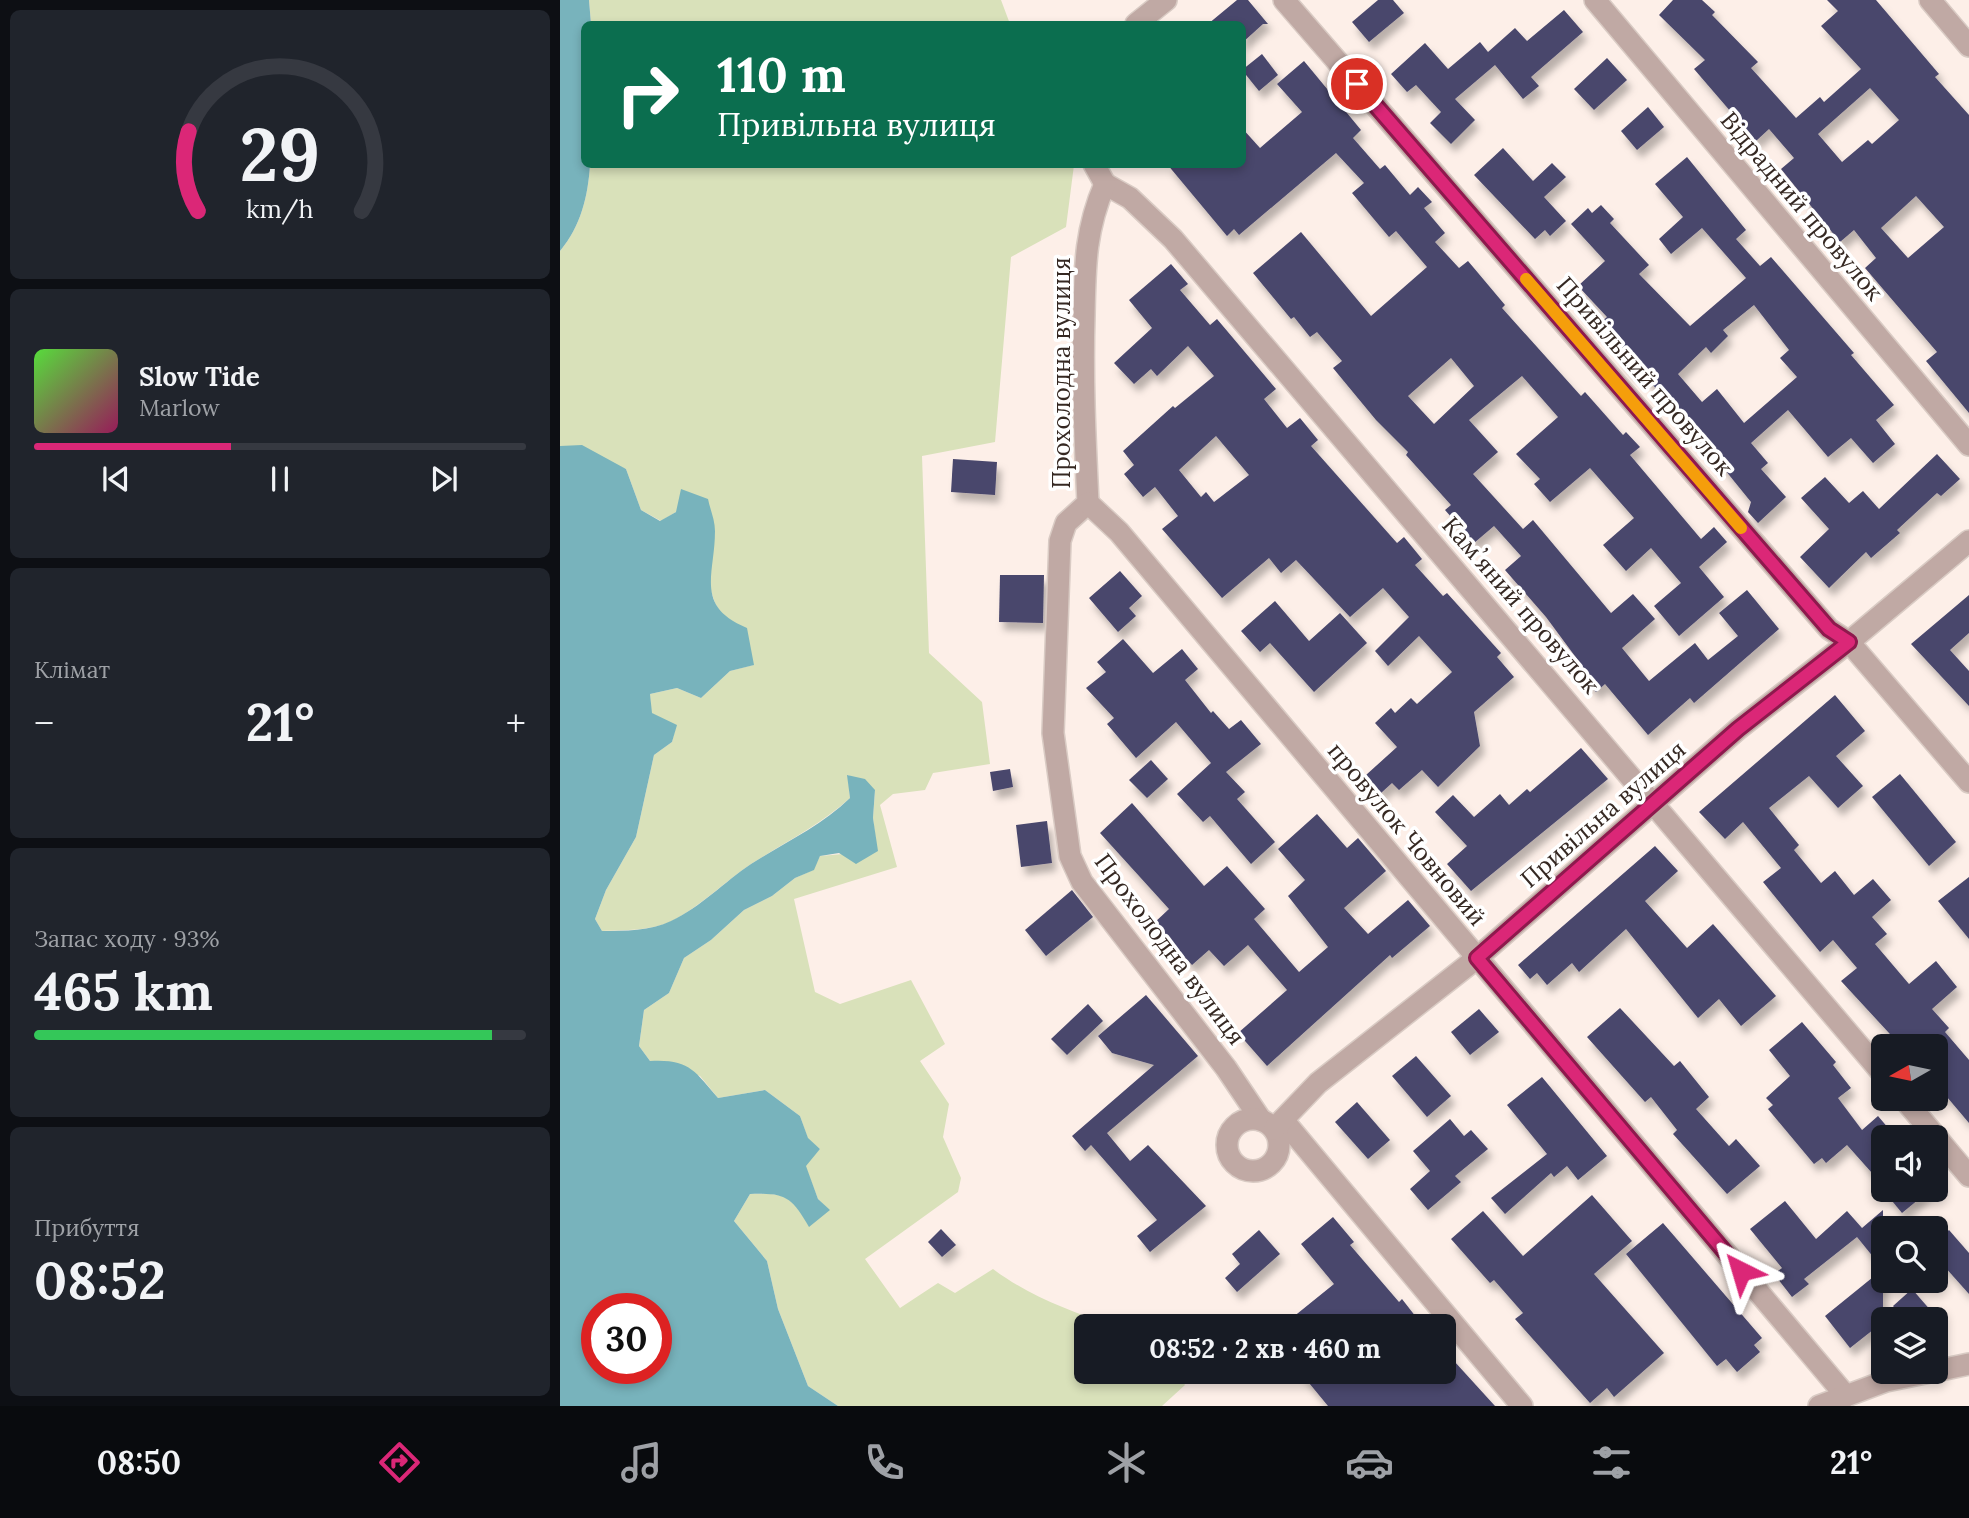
<!DOCTYPE html>
<html lang="uk">
<meta charset="utf-8">
<style>
:root{--surface:#171b24;--page:#20242c;--text:#f1f3f6;--muted:#9ea1a6;--line:#363941;--accent:#db2777}
body{margin:0;font-family:Lora,serif;background:var(--page);color:var(--text);height:100vh;display:flex;flex-direction:column;font-size:26px;white-space:nowrap}
*{box-sizing:border-box;margin:0}
p{font-size:23px;color:var(--muted)}
.icon{flex:none;width:38px;height:38px;fill:none;stroke:currentColor;stroke-width:2;stroke-linecap:round;stroke-linejoin:round}
.map{position:relative;flex:1;overflow:hidden}
.sheet{display:flex;flex-direction:column;gap:10px;padding:10px;background:#0d0f14;width:560px}
.sheet>*{flex:none}
.hud{position:absolute;left:21px;top:21px;width:665px;height:147px;border-radius:10px;box-shadow:0 4px 10px #0003;background:#0b6e4f;color:#fff;overflow:hidden}
.needle{width:46px;rotate:261deg}
.controls{position:absolute;left:1311px;top:1034px;display:grid;gap:14px}
.controls a{display:grid;place-items:center;width:77px;height:77px;border-radius:10px;background:var(--surface);box-shadow:0 4px 10px #0003;font-size:35px}
.speed{position:absolute;left:21px;top:1293px;display:flex;gap:14px;font-size:35px;font-weight:700;text-align:center}
.speed>*{display:grid;place-content:center;width:91px;height:91px;border-radius:50%;background:var(--surface);box-shadow:0 4px 10px #0003;line-height:1}
.speed .limit{border:10px solid #d22;background:#fff;color:#111}
.pin{position:absolute;display:grid;place-items:center;width:60px;height:60px;color:#fff;margin:-30px;border:4px solid #fff;border-radius:50%;box-shadow:0 2px 7px #0007}
.me{position:absolute;width:77px;margin:-38px;rotate:320deg;stroke-linejoin:round;filter:drop-shadow(0 0 5px #0008)}
.turn{display:flex;align-items:center;gap:24px;height:147px;padding:0 21px;font-size:32px}
.turn .icon{width:91px;height:91px;stroke-width:2.5}
.turn b{display:block;font-size:49px;line-height:60px}
.big{font-size:52px;font-weight:700;line-height:1.1}
.sheet .tile{flex:1;display:flex;flex-direction:column;justify-content:center;gap:10px;min-width:0;padding:0 24px;border-radius:10px;background:var(--page)}
.sheet .dial{align-items:center;gap:0}
.dial svg{height:182px;overflow:visible;fill:none;stroke:var(--line);stroke-width:7;stroke-linecap:round;text-anchor:middle}
.dial text{fill:var(--text);stroke:none}
.song{display:flex;align-items:center;gap:21px}
.cover{width:84px;height:84px;border-radius:10px;background:linear-gradient(135deg,hsl(110 70% 55%),hsl(330 70% 35%))}
.played{height:7px;border-radius:4px;background:linear-gradient(90deg,var(--accent) 40%,var(--line) 40%)}
.keys{display:flex;justify-content:space-around;direction:ltr}
.heat{display:flex;justify-content:space-between;align-items:center;font-size:38px;direction:ltr}
.charge{height:10px;border-radius:5px;background:linear-gradient(90deg,#34c759 93%,var(--line) 0)}
.trip{position:absolute;left:514px;top:1314px;width:382px;height:70px;border-radius:10px;background:var(--surface);box-shadow:0 4px 10px #0003;font-weight:700;line-height:70px;text-align:center}
.dock{display:flex;height:112px;justify-content:space-around;align-items:center;background:#090b0e;color:var(--muted)}
.dock .icon{width:49px;height:49px}
.dock .on{color:var(--accent)}
.dock b{font-size:32px;color:var(--text)}
main{display:flex;flex:1;min-height:0}
.map>svg:first-child{display:block}
.green{fill:#d9e1ba}
.water{fill:#78b3bc;fill-rule:evenodd}
.building{fill:#49476c;fill-rule:evenodd;filter:url(#shadow)}
.lines{fill:none;stroke-linecap:round;stroke-linejoin:round}
.minor-casing{stroke:#d9cbc4;stroke-width:24}
.tertiary-casing{stroke:#d9cbc4;stroke-width:24}
.minor{stroke:#c0a9a4;stroke-width:21}
.tertiary{stroke:#c0a9a4;stroke-width:21}
.route-casing{stroke:#8e194d;stroke-width:18}
.route{stroke:#db2777;stroke-width:12}
.slow{stroke:#f59e0b;stroke-width:12}
.labels{text-anchor:middle;dominant-baseline:central;stroke-width:7;stroke-linejoin:round;paint-order:stroke}
.street-label{font-size:24px;fill:#352822;stroke:#fff}
</style>
<main>
<section class="sheet">
<div class="tile dial"><svg viewBox="0 0 100 80">
<path d="M14 69A42 42 0 1 1 86 69"/>
<path d="M14 69A42 42 0 0 1 10 34" stroke="#db2777"/>
<text x="50" y="56" font-size="32" font-weight="700">29</text>
<text x="50" y="72" font-size="11">km/h</text>
</svg></div>
<div class="tile">
<div class="song"><i class="cover"></i><div><b>Slow Tide</b><p>Marlow</p></div></div>
<div class="played"></div>
<div class="keys"><svg class="icon" aria-label="previous" viewBox="0 0 24 24"><path d="M18 5L8 12l10 7zM5 5v14"/></svg><svg class="icon" aria-label="pause" viewBox="0 0 24 24"><path d="M8 5v14M16 5v14"/></svg><svg class="icon" aria-label="next" viewBox="0 0 24 24"><path d="M6 5l10 7-10 7zM19 5v14"/></svg></div>
</div>
<div class="tile"><p>Клімат</p>
<div class="heat"><a>−</a><b class="big">21°</b><a>+</a></div>
</div>
<div class="tile"><p>Запас ходу · 93%</p><b class="big">465 km</b><div class="charge"></div></div>
<div class="tile"><p>Прибуття</p><b class="big">08:52</b></div>
</section>
<div class="map">
<svg width="1409" height="1406" viewBox="0 0 1409 1406">
<defs>
<filter id="shadow"><feDropShadow dx="4.5" dy="8" stdDeviation="3.5" flood-color="#0004"/></filter>
</defs>
<rect width="100%" height="100%" fill="#fdefe8"/>
<g class="green">
<path d="M29,0h412l9,24h-419z"/>
<path d="M30,165h484l-8,62 -55,30 -16,185 -73,14 7,197 53,49 8,62 -57,9 -8,17 -32,4 -13,11 17,62 -103,32 21,93 25,12 71,-24 34,64 -25,17 29,43 -6,33 18,41 -3,14 -93,67 35,49 38,-25 17,10 38,-24c36,27 77,42 120,57h-26v46h89l9,13 -23,21h-324l-30,-20 -30,-77 -11,-48 -33,-40 16,-27c35,-1 41,1 59,32l20,-16 -11,-11 -13,-34 15,-16 -12,-10 -8,-23 -35,-26 -47,8 -18,-22 -50,-15 -11,-15 5,-36 25,-17 15,-35 27,-18 33,-30 28,-14 23,-18 18,-8 7,-14 57,-5 -4,-33 2,-27 -27,-16 2,23c-30,27 -66,45 -99,66 -27,18 -50,42 -79,57 -21,10 -48,9 -70,10l-7,-12 11,-29 30,-53 18,-82 18,-13 4,-16 -25,-13 -1,-19 27,-6 24,10 29,-27 23,-6 -38,-62 -6,-18 6,-55 -39,-18 -15,9 -20,-11 -15,-41 -66,-23v-195c21,-25 28,-55 30,-86z"/>
</g>
<g class="water">
<path d="M0,0h29l2,24h-7v140l6,1c-2,31 -9,61 -30,86z"/>
<path d="M22,445l44,24 15,41 19,11 16,-9 5,-23 27,10c2,10 7,21 7,32 0,44 -21,75 32,97l7,37 -24,6 -29,27 -24,-10 -27,6 2,19 25,12 -5,17 -18,13 -18,82 -30,53 -11,29 7,12c22,0 49,0 69,-10 30,-14 53,-39 80,-57 33,-21 70,-38 99,-66l-3,-23 18,4 10,11 -2,28 5,33 -22,13 -17,-11 -19,3 -6,14 -19,8 -23,18 -28,14 -33,30 -27,18 -15,35 -25,17 -5,36 11,15c39,-2 44,9 68,37l47,-8 35,26 8,22 12,11 -14,17 12,33 12,11 -21,17c-18,-31 -24,-34 -59,-33l-16,27 33,40 11,48 30,77 30,20h-278v-960zM37,1309h59v59h-59z"/>
</g>
<g class="building">
<path d="M677,0h11l20,24h-5l-21,19v-19h-34z"/>
<path d="M818,0h15l11,13 -35,29 -17,-20z"/>
<path d="M1113,0h29l13,12 -3,3 46,47 -7,6 45,50 24,-21 4,5 37,-33 -40,-43 17,-15 -11,-11h49l63,74 -4,3 34,38v298l-43,-52 11,-9 -72,-84 11,-10 -22,-28 -14,12 -59,-73 13,-11 -25,-29 -13,12 -62,-72 11,-9 -46,-45zM1310,88l29,32 -27,24 -4,-4 -26,22 -24,-28zM1356,196l28,31 -36,31 -27,-30z"/>
<path d="M1004,10l19,22 -52,45 8,9 -16,13 -28,-34 -40,34 20,21 -24,24 -21,-21 11,-11 -25,-27 -9,7 -16,-18 34,-31 23,26 32,-27 8,10 27,-24 12,13z"/>
<path d="M702,54l16,21 -19,16 -17,-21z"/>
<path d="M1047,58l20,22 -33,30 -20,-21z"/>
<path d="M744,61l57,69 -8,8 27,31 5,-4 25,30 8,-8 14,15 -8,6 21,25 -10,9 24,26 9,-7 37,44 -3,3 79,88 4,-4 38,43 3,-3 14,15 -10,8 71,84 13,-12 13,15 -28,25 25,30 -45,39 -25,-30 27,-23 -30,-35 -25,23 -23,-26 31,-27 -44,-50 -40,34 -16,-18 6,-5 -24,-25 42,-37 -36,-41 -53,44 29,32 -25,22 50,55 10,-9 78,93 22,-19 22,25 -33,29 27,33 46,-38 13,17 30,-24 -19,-23 28,-23 32,39 -85,74 -4,-5 -42,37 -43,-51 -9,8 -18,-21 5,-4 -37,-50 -41,-47 16,-14 -27,-30 -20,17 -29,-33 6,-5 -45,-50 2,-3 -32,-32 -43,-52 9,-7 -25,-29 -7,5 -16,-20 -3,2 -38,-46 48,-41 70,84 56,-49 -31,-36 -7,6 -37,-44 12,-10 -28,-30 -97,82 -5,-6 -7,7 -60,-72h75v-36l18,20 42,-36 -25,-28zM891,358l23,28 -40,38 -26,-28z"/>
<path d="M1088,107l16,20 -27,23 -16,-19z"/>
<path d="M943,148l30,33 19,-18 14,14 -22,20 22,24 -16,15 -5,-6 -10,9 -61,-64z"/>
<path d="M1127,157l59,73 -10,9 24,27 11,-9 83,96 -3,2 43,50 -18,15 19,24 -22,19 -22,-25 -23,19 -40,-47 -37,33 17,20 -7,6 25,28 -28,26 -10,-11 3,-10 -73,-90 -40,-43 -5,5 -14,-16 7,-7 -27,-27 8,-7 -29,-31 27,-25 -34,-37 17,-16 4,5 9,-8 13,14 -4,4 39,42 -10,9 51,52 56,-48 -44,-50 -31,26 -12,-15 24,-22 -28,-33zM1194,305l35,45 -9,8 17,19 -53,46 -27,-34 -15,13 -24,-28 28,-27 5,6 17,-17 -5,-6z"/>
<path d="M611,264l17,20 -8,6 30,35 7,-6 59,70 -12,10 23,29 13,-10 18,22 -7,6 86,97 7,-6 18,22 -7,6 28,31 4,-3 54,60 -4,4 17,20 -40,35 6,34 -42,41 -16,-17 -23,20 -7,-7 -11,10 -15,-18 31,-28 -22,-24 16,-15 4,5 16,-15 6,6 35,-32 -33,-36 -31,30 -13,-15 34,-34 -26,-29 -33,29 -54,-57 -15,13 -12,-15 -47,40 -60,-69 16,-13 -23,-29 -12,10 -19,-23 10,-9 -11,-14 50,-45 2,2 39,-32 -26,-30 -31,30 -6,-7 -17,15 -20,-21 38,-35 -23,-28zM656,436l33,39 -35,27 -8,-10 -5,5 -22,-27z"/>
<path d="M1377,454l23,25 -19,17 -4,-3 -40,37 3,3 -29,25 -5,-6 -37,36 -29,-31 29,-28 -28,-31 24,-21 24,26 14,-12 16,18z"/>
<path d="M393,459l44,3 -2,33 -44,-3z"/>
<path d="M560,571l22,25 -13,12 7,8 -18,16 -29,-34z"/>
<path d="M440,575h44l-1,48 -44,-1z"/>
<path d="M1409,595v38l-19,17 19,21v35l-58,-62z"/>
<path d="M715,601l34,40 31,-28 27,30 -53,49 -44,-49 -10,9 -19,-21z"/>
<path d="M563,639l30,34 29,-24 16,20 -13,11 26,33 2,-2 16,18 12,-9 20,24 -35,28 19,20 -8,7 38,43 -24,22 -41,-48 -7,6 -26,-28 34,-31 -35,-41 -40,36 -29,-34 7,-6 -28,-30 20,-16 -9,-10z"/>
<path d="M1275,695l30,36 -29,25 27,30 -25,22 -29,-32 -40,32 30,37 -5,5 27,33 14,-12 19,24 19,-16 18,21 -19,17 15,17 -12,10 34,40 27,-23 21,26 -25,22 17,19 -4,4 24,28v63l-33,-39v-38h-35l-60,-65 16,-13 -24,-28 -13,12 -57,-70 18,-14 -38,-46 -18,17 -26,-27z"/>
<path d="M1021,748l27,31 -137,112 -24,-27 20,-18 -32,-34 18,-17 21,22 26,-23 9,11 18,-16 3,3z"/>
<path d="M591,760l17,19 -21,19 -18,-18z"/>
<path d="M450,769l3,18 -20,4 -3,-19z"/>
<path d="M1340,774l56,68 -27,24 -57,-69z"/>
<path d="M572,803l72,83 23,-20 38,43 -11,10 45,53 29,-25 -40,-51 17,-16 -27,-31 39,-35 30,34 11,-10 28,33 -42,37 24,26 40,-34 22,26 -38,32 -2,-3 -123,111 -29,-33 49,-43 -39,-45 -24,21 -15,-16 -17,15 -38,-42 15,-14 -69,-76z"/>
<path d="M487,821l5,42 -31,4 -5,-42z"/>
<path d="M1095,846l23,25 -33,30 42,47 26,-24 63,72 -35,30 -22,-27 -21,19 -72,-89 -47,43 -7,-9 -25,22 -10,-12 -7,6 -12,-14z"/>
<path d="M1409,877v62l-31,-38z"/>
<path d="M512,890l21,27 -47,39 -21,-26z"/>
<path d="M586,995l52,61 -91,77 23,28 18,-16 58,61 -56,46 -13,-16 20,-16 -66,-75 -6,6 -13,-15 82,-71 -42,-12 -14,-17z"/>
<path d="M528,1004l15,17 -36,34 -16,-16z"/>
<path d="M1060,1008l54,58 6,-5 29,36 -13,12 33,37 7,-7 24,27 -33,28 -54,-60 4,-4 -26,-33 -6,5 -58,-65z"/>
<path d="M919,1009l20,23 -29,23 -19,-23z"/>
<path d="M1242,1022l34,40 -3,3 18,23 -13,10 24,32 16,-14 17,20 -12,2v25l-11,10 -25,-28 -21,18 -4,-5 -8,6 -46,-55 5,-4 -7,-7 24,-22 -21,-26z"/>
<path d="M856,1056l35,40 -24,21 -35,-41z"/>
<path d="M982,1077l65,79 -29,24 -11,-14 -13,11 -3,-4 -46,41 -14,-16 56,-44 -40,-49z"/>
<path d="M797,1102l33,38 -22,19 -33,-37z"/>
<path d="M890,1119l14,17 7,-6 17,19 -33,27 6,6 -33,28 -18,-21 20,-18 -17,-20z"/>
<path d="M1323,1190h47l-28,23z"/>
<path d="M1032,1195l40,46 -38,33 70,79 -50,44 -7,-9 -17,15 -75,-84 8,-6 -29,-33 -4,3 -39,-44 32,-28 40,45z"/>
<path d="M1225,1201l31,38 31,-28 15,17 21,-18v112l-33,26 -25,-32 58,-47 -26,-32 -53,42 5,5 -17,13 -18,-23 8,-6 -32,-39z"/>
<path d="M773,1217l21,25 -4,3 49,57 3,-3 21,27h-141l52,-42 -33,-40z"/>
<path d="M1103,1223l99,115 -8,7 6,7 -23,20 -11,-13 -9,7 -91,-112z"/>
<path d="M381,1229l15,16 -14,12 -14,-15z"/>
<path d="M699,1230l21,24 -43,38 -12,-14 15,-14 -8,-10z"/>
<path d="M1389,1230l20,23v41l-33,-37v-15z"/>
<path d="M1352,1289l27,31h-35l-11,-14z"/>
<path d="M884,1350l51,56h-167l-28,-34h144z"/>
</g>
<g class="lines">
<defs>
<g id="minor">
<path d="M724,0l545,629 20,13 120,140"/>
<path d="M1035,0l374,445"/>
<path d="M1370,0l39,46"/>
<path d="M576,24l30,-24"/>
<path d="M534,164l11,20"/>
<path d="M545,184l25,14 43,41 710,835"/>
<path d="M545,184c-20,46 -20,82 -21,131 -2,63 1,125 4,188l-22,20 -6,18 -7,192 17,123 12,26 144,186 35,52"/>
<path d="M528,503l31,29 727,864"/>
<path d="M1344,1099l65,77"/>
<path d="M723,1120l239,286"/>
<path d="M1376,1371l33,-7"/>
<path d="M1259,1406l67,-25 44,-9"/>
</g>
<g id="tertiary">
<circle cx="693" cy="1145" r="26"/>
<path d="M714,1129l44,-46 159,-125 261,-229 111,-87 120,-101"/>
</g>
</defs>
<use href="#minor" class="minor-casing"/>
<use href="#tertiary" class="tertiary-casing"/>
<use href="#minor" class="minor"/>
<use href="#tertiary" class="tertiary"/>
</g>
<g class="lines">
<defs>
<path id="route" d="M797,84l472,545 20,13 -111,87 -261,229 264,313"/>
</defs>
<use href="#route" class="route-casing"/>
<use href="#route" class="route"/>
<path class="slow" d="M966,279l215,249"/>
</g>
<g class="labels">
<g class="street-label">
<text transform="translate(1242 206) rotate(50)">Відрадний провулок</text>
<text transform="translate(501 373) rotate(-90)">Прохолодна вулиця</text>
<text transform="translate(1085 376) rotate(49)">Привільний провулок</text>
<text transform="translate(961 605) rotate(49)">Камʼяний провулок</text>
<text transform="translate(1043 814) rotate(-41)">Привільна вулиця</text>
<text transform="translate(847 834) rotate(50)">провулок Човновий</text>
<text transform="translate(610 949) rotate(53)">Прохолодна вулиця</text>
</g>
</g>
</svg>
<div class="controls">
<a><svg class="needle" viewBox="-14 -14 28 28"><path d="M0-13l5 13h-10z" fill="#e53935"/><path d="M0 13l5-13h-10z" fill="#9ea1a6"/></svg></a>
<a><svg class="icon" aria-label="sound" viewBox="0 0 24 24"><path d="M4 9h4l5-4v14l-5-4H4zM17 9q2 3 0 6"/></svg></a>
<a><svg class="icon" aria-label="search" viewBox="0 0 24 24"><circle cx="10" cy="10" r="6"/><path d="M15 15l6 6"/></svg></a>
<a><svg class="icon" aria-label="layers" viewBox="0 0 24 24"><path d="M12 4l9 5-9 5-9-5zM3 14l9 5 9-5"/></svg></a>
</div>
<div class="speed"><div class="limit">30</div></div>
<div class="pin" style="left:797px;top:84px;background:#d93025"><svg class="icon" aria-label="arrive" viewBox="0 0 24 24"><path d="M6 21V4h12l-3 4 3 4H6"/></svg></div>
<svg class="me" style="left:1181px;top:1271px" viewBox="-20 -20 40 40"><path d="M0-17L14 15 0 8-14 15z" fill="#db2777" stroke="#fff" stroke-width="4"/></svg>
<div class="trip">08:52 · 2 хв · 460 m</div>
<div class="hud">
<div class="turn"><svg class="icon" aria-label="right" viewBox="0 0 24 24"><path d="M7 20v-9h11M14 6l5 5-5 5"/></svg><div><b>110 m</b>Привільна вулиця</div></div>
</div>
</div>
</main>
<nav class="dock">
<b>08:50</b>
<svg class="icon on" aria-label="directions" viewBox="0 0 24 24"><path d="M12 3l9 9-9 9-9-9zM9 14v-3h6M13 9l2 2-2 2"/></svg>
<svg class="icon" aria-label="music" viewBox="0 0 24 24"><path d="M9 18V5l10-2v13"/><circle cx="6" cy="18" r="3"/><circle cx="16" cy="16" r="3"/></svg>
<svg class="icon" aria-label="phone" viewBox="0 0 24 24"><path d="M5 4h4l2 5-3 2q2 4 5 5l2-3 5 2v4C11 20 4 13 5 4z"/></svg>
<svg class="icon" aria-label="climate" viewBox="0 0 24 24"><path d="M12 3v18M4 7l16 10M4 17L20 7"/></svg>
<svg class="icon" aria-label="car" viewBox="0 0 24 24"><path d="M5 17H2v-5l4-1 3-4h7l3 4 3 1v5h-3M9 17h6M6 11h13"/><circle cx="7" cy="17" r="2"/><circle cx="17" cy="17" r="2"/></svg>
<svg class="icon" aria-label="filters" viewBox="0 0 24 24"><path d="M4 7h16M4 17h16"/><circle cx="9" cy="7" r="2"/><circle cx="15" cy="17" r="2"/></svg>
<b>21°</b>
</nav>
